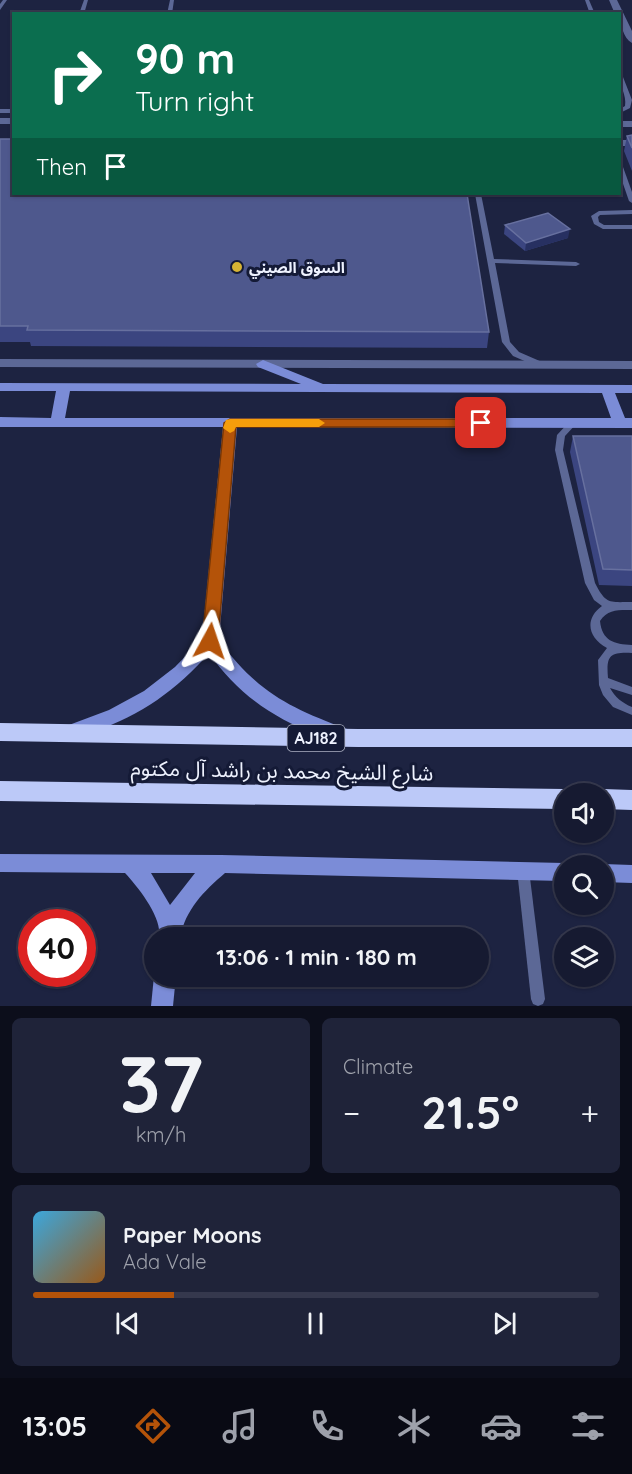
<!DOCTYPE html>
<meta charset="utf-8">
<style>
:root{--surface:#161a31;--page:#1f2339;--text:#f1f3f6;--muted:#9ea1ab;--line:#35384d;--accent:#b45309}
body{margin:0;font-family:Quicksand,"Noto Sans Arabic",sans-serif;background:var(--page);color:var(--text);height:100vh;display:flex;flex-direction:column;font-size:22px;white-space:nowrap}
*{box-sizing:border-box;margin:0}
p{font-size:20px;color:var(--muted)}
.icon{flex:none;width:33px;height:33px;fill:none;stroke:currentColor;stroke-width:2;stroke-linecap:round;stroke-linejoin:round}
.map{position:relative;height:1006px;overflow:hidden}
.side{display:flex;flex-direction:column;gap:12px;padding:12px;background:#0c0e1b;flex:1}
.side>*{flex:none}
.top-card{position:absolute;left:12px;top:12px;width:609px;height:183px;border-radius:0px;box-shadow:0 2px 4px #0004,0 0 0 2px var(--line);background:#0b6e4f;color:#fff;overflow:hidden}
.fabs{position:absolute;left:554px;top:783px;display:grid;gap:12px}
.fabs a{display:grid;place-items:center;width:60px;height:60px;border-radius:50%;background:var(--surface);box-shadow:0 2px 4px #0004,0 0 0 2px var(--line);font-size:30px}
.speed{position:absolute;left:18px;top:909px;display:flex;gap:12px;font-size:30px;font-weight:700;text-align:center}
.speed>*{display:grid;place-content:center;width:78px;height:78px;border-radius:50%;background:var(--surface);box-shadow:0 2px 4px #0004,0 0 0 2px var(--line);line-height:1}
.speed .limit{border:9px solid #d22;background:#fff;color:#111}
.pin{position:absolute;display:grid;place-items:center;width:51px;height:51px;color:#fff;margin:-26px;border-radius:12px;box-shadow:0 3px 9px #0006}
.me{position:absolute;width:66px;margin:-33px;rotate:5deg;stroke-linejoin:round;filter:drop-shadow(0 0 4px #0008)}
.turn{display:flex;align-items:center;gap:21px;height:126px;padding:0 24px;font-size:27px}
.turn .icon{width:78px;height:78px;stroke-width:2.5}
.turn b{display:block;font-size:42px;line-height:51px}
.then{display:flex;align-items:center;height:57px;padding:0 24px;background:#0003;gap:12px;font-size:22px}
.big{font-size:45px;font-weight:800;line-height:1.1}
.side .widget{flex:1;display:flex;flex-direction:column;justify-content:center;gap:9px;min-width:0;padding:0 21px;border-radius:9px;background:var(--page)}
.side .dial{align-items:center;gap:0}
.dial b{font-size:78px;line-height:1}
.song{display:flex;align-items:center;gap:18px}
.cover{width:72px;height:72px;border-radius:9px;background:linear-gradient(135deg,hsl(200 70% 55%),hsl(30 70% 35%))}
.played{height:6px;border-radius:3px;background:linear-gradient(90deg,var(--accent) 25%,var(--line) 25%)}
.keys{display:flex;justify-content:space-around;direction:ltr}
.heat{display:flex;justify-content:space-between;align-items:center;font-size:33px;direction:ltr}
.side .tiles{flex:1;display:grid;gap:12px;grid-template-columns:1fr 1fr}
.widget:last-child{grid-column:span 2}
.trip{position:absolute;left:144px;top:927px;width:345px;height:60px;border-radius:30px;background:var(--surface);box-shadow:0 2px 4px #0004,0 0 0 2px var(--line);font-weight:800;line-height:60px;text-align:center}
.dock{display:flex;height:96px;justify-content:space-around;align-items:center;background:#090a14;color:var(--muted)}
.dock .icon{width:42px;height:42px}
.dock .current{color:var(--accent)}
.dock b{font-size:27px;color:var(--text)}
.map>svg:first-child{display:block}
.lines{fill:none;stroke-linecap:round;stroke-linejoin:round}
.lane{fill:#5c6896;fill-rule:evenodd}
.street{fill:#5c6896;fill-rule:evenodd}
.secondary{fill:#7b8cd7;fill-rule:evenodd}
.highway{fill:#bcc9f8;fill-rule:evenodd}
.wall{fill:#3b4580}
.shaded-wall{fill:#273061}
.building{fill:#4e588d;stroke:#67709f;stroke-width:1.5}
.route{fill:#b45309;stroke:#753606;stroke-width:1.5}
.slow{fill:#f59e0b}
.poi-dot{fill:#d7b434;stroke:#141a36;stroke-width:2}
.labels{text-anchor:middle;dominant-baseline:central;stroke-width:6;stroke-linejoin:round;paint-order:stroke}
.far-poi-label{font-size:15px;font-weight:bold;fill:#eef2fe;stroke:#141a36;text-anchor:start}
.shield{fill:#141a36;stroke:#adb1c2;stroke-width:1.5}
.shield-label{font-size:16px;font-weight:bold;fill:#eef2fe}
.near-street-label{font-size:21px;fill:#eef2fe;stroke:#141a36}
</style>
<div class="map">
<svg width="632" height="1006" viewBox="0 0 632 1006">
<rect width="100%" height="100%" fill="#1d2341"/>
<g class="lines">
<g class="lane">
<path d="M3,0h4l-7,10v-6z"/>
<path d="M84,0h4l-4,14h-5z"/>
<path d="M170,0h4l-2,14h-5z"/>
<path d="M585,0h4l6,14h-5z"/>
<path d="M620,75l3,2 9,23 -2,8 -10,5v-4l5,-3c2,-11 -6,-20 -5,-31z"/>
<rect x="0" y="109" width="14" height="4"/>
<path d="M620,165l3,2 9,25v11l-3,-2 -9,-26z"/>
<path d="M475,194h6l13,65 82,3 4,2 -4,2 -81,-3 15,79 9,10 23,10 1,2 -1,2h-6l-23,-10 -11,-14z"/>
<path d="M632,210v4l-32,1 -2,2 1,5 5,3h28v4h-29l-9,-5 -3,-8 8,-5z"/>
<path d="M573,420l4,3 -12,13 -2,14 32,133c11,22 15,19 37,19v8c-14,0 -24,-1 -32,11 2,20 14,23 32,24v8c-22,-1 -26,2 -24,25l24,9v8l-22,-7c5,9 12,15 22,19v8l-19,-8 -10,-12 -4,-10 -1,-25 9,-12c-19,-10 -23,-29 -5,-42l-8,-6 -9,-17 -30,-133 2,-15 13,-14z"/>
<path d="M523,864l4,2 2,4 16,129 -2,5 -5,2 -5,-2 -2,-5 -14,-129 2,-4z"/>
</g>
<g class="street">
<path d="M609,0h8l15,31v12c-9,-5 -12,-20 -12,-29h-5z"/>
<rect x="0" y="118" width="14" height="6"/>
<rect x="620" y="121" width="12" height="6"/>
<rect x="620" y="140" width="12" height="6"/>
<path d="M0,359l632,2v8l-632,-2z"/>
</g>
<g class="secondary">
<path d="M263,360l60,24 309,1v8h-17l10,25h7v10l-395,-1 -18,213c37,51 70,68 128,89l3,5 -3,5c-10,4 -21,-1 -31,-5 -44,-16 -80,-42 -107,-81 -31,36 -69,63 -114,78 -9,3 -17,8 -26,4l-3,-5 3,-5 40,-15 35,-19 31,-24 27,-28 21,-212h-223v-10l51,1 5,-27h-56v-8l301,1 -43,-17 -2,-3zM70,391l532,2 9,25h-546z"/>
<path d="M0,854l221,1 343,8 7,3h-7v15l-339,-8c-21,18 -40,37 -45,65h-21c4,-20 -21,-51 -34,-65l-125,-1zM151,873h44l-25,32z"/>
<path d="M603,864l29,1v18l-29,-1v-16h-5z"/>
<path d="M154,976h22l-3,30h-22z"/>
</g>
<g class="highway">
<path d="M0,723l358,6h274v18h-274l-358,-6z"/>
<path d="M0,781l564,8 9,5h-9v15l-564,-8z"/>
<path d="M603,789l29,1v20l-29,-1v-15h-9z"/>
</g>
</g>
<g class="wall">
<path d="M632,135v36l-8,-20 3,-15z"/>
<path d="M0,139l489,193 -2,16 -456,-2 -1,-4h-30z"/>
<path d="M505,225l63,13 -43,13 -21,-17z"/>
<path d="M573,436h59v150l-33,-1 -29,-133z"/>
</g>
<path class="shaded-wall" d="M570,229l-2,9 -43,13 1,-8z"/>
<g class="building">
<path d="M632,135v13l-5,-12z"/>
<path d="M0,139h14v55h453l22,138 -462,-2 1,-4h-28z"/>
<path d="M548,213l22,16 -44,14 -21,-18z"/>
<path d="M573,436h59v134l-29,-1z"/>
</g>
<path class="route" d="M230,419h251l7,4 -7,4h-245l-18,214 -3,4h-11l-2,-4 22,-218z"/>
<path class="slow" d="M230,419h89l6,4 -6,4h-83l-2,4 -4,2 -7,-5 3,-8z"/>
<circle class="poi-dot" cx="237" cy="267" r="6"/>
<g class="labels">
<g class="far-poi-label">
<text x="249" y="267">السوق الصيني</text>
</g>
<rect class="shield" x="287.5" y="725" width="57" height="26" rx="4.5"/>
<g class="shield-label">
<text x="316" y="738">AJ182</text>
</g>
<g class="near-street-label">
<text transform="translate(282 770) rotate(1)">شارع الشيخ محمد بن راشد آل مكتوم</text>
</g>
</g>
</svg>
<div class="fabs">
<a><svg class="icon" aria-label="sound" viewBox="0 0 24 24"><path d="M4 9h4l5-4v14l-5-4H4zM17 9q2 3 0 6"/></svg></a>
<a><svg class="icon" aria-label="search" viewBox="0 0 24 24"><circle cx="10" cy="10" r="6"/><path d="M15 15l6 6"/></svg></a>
<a><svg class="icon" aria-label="layers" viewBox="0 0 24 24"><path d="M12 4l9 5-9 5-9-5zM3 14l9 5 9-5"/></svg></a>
</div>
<div class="speed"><div class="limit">40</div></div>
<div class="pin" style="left:481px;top:423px;background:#d93025"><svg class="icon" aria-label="arrive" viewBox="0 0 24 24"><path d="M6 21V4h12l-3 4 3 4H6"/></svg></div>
<svg class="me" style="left:210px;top:641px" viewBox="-20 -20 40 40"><path d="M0-17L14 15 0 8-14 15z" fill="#b45309" stroke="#fff" stroke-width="4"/></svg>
<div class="trip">13:06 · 1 min · 180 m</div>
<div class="top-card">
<div class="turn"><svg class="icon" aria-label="right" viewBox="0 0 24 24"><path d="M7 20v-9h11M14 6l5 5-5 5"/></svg><div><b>90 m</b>Turn right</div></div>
<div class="then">Then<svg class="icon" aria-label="arrive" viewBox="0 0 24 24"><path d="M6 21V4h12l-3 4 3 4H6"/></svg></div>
</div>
</div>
<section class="side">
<div class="tiles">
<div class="widget dial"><b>37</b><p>km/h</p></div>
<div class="widget"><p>Climate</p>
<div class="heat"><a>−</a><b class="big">21.5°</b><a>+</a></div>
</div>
<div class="widget">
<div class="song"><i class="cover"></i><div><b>Paper Moons</b><p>Ada Vale</p></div></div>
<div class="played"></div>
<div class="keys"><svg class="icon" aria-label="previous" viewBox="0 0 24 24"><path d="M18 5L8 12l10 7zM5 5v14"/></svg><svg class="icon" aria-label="pause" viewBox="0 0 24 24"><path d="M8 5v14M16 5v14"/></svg><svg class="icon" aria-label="next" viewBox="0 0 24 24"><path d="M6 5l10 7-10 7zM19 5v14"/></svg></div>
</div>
</div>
</section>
<nav class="dock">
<b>13:05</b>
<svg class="icon current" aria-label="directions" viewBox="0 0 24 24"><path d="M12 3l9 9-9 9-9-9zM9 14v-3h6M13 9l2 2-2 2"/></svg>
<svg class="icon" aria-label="music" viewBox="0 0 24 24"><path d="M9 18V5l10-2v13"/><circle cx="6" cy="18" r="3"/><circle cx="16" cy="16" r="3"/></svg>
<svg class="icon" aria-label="phone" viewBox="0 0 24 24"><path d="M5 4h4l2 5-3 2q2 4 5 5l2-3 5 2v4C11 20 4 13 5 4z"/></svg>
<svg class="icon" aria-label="climate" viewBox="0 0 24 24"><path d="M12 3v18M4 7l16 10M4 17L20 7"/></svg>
<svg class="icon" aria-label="car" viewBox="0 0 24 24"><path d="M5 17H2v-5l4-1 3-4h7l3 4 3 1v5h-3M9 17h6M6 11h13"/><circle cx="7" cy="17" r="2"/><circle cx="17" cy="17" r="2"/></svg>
<svg class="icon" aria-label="filters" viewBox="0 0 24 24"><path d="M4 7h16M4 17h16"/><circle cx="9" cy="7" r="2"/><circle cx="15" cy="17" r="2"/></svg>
</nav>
